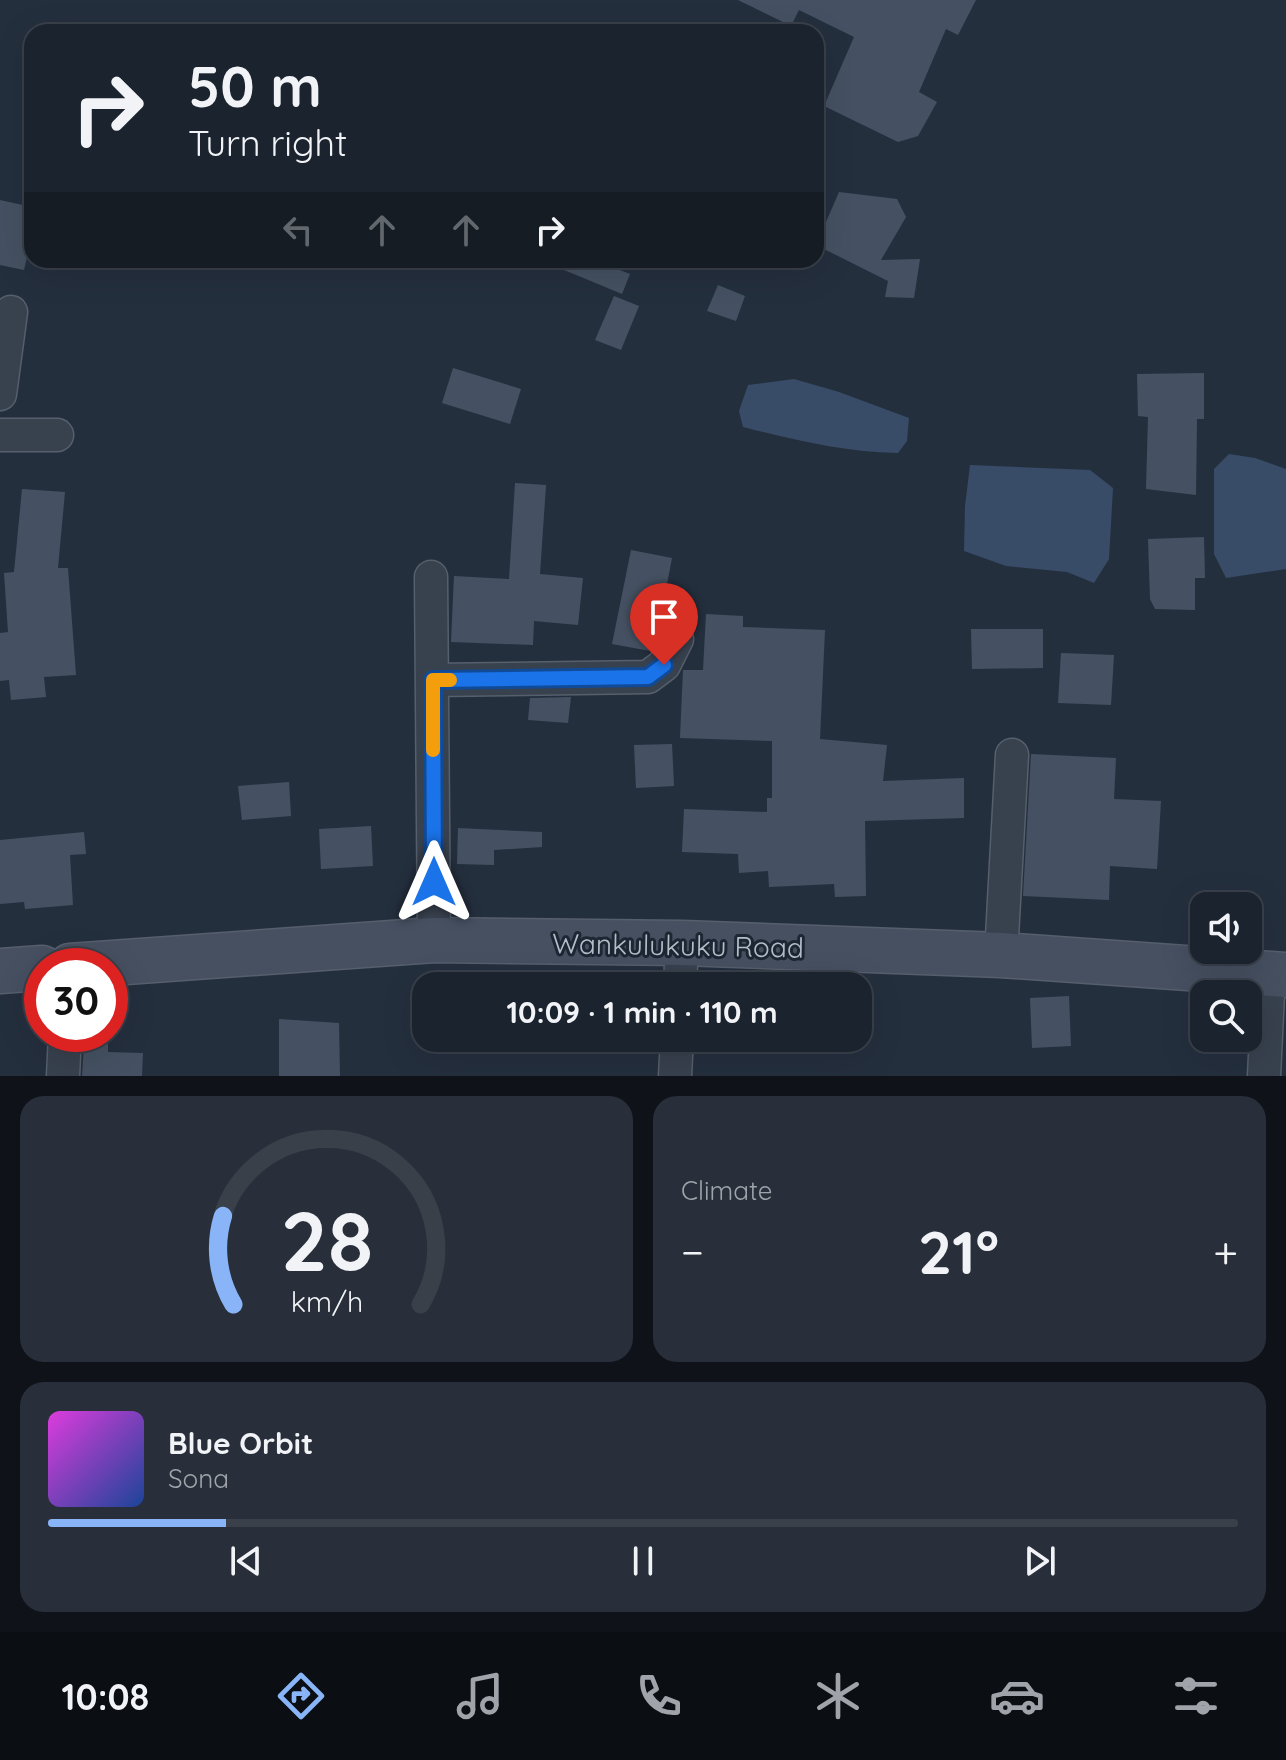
<!DOCTYPE html>
<meta charset="utf-8">
<style>
:root{--surface:#1b232e;--page:#282f3a;--text:#f1f3f6;--muted:#a0a4aa;--line:#39404a;--accent:#8ab4f8}
body{margin:0;font-family:Quicksand,sans-serif;background:var(--page);color:var(--text);height:100vh;display:flex;flex-direction:column;font-size:30px;white-space:nowrap}
*{box-sizing:border-box;margin:0}
p{font-size:26px;color:var(--muted)}
.icon{flex:none;width:44px;height:44px;fill:none;stroke:currentColor;stroke-width:2;stroke-linecap:round;stroke-linejoin:round}
.map{position:relative;height:1076px;overflow:hidden}
.details{display:flex;flex-direction:column;gap:20px;padding:20px;background:#0f1319;flex:1}
.details>*{flex:none}
.hud{position:absolute;left:24px;top:24px;width:800px;height:244px;border-radius:24px;box-shadow:0 8px 32px #0002,0 0 0 2px var(--line);background:#1b232e;color:var(--text);overflow:hidden}
.controls{position:absolute;left:1190px;top:892px;display:grid;gap:16px}
.controls a{display:grid;place-items:center;width:72px;height:72px;border-radius:16px;background:var(--surface);box-shadow:0 8px 32px #0002,0 0 0 2px var(--line);font-size:40px}
.speed{position:absolute;left:24px;top:948px;display:flex;gap:16px;font-size:40px;font-weight:700;text-align:center}
.speed>*{display:grid;place-content:center;width:104px;height:104px;border-radius:50%;background:var(--surface);box-shadow:0 8px 32px #0002,0 0 0 2px var(--line);line-height:1}
.speed .limit{border:12px solid #d22;background:#fff;color:#111}
.pin{position:absolute;display:grid;place-items:center;width:68px;height:68px;color:#fff;margin:-82px -34px;border-radius:50% 50% 50% 0;rotate:-45deg;box-shadow:0 0 8px #0007}
.pin .icon{rotate:45deg}
.me{position:absolute;width:88px;margin:-44px;rotate:0deg;stroke-linejoin:round;filter:drop-shadow(0 0 6px #0008)}
.turn{display:flex;align-items:center;gap:28px;height:168px;padding:0 32px;font-size:36px}
.turn .icon{width:104px;height:104px;stroke-width:2.5}
.turn b{display:block;font-size:56px;line-height:68px}
.lanes{display:flex;align-items:center;height:76px;padding:0 32px;background:#0003;justify-content:center;gap:40px;direction:ltr}
.lanes .off{opacity:.35}
.big{font-size:60px;font-weight:800;line-height:1.1}
.details .card{flex:1;display:flex;flex-direction:column;justify-content:center;gap:12px;min-width:0;padding:0 28px;border-radius:24px;background:var(--page)}
.details .dial{align-items:center;gap:0}
.dial svg{height:208px;overflow:visible;fill:none;stroke:var(--line);stroke-width:7;stroke-linecap:round;text-anchor:middle}
.dial text{fill:var(--text);stroke:none}
.song{display:flex;align-items:center;gap:24px}
.cover{width:96px;height:96px;border-radius:12px;background:linear-gradient(135deg,hsl(300 70% 55%),hsl(220 70% 35%))}
.played{height:8px;border-radius:4px;background:linear-gradient(90deg,var(--accent) 15%,var(--line) 15%)}
.keys{display:flex;justify-content:space-around;direction:ltr}
.heat{display:flex;justify-content:space-between;align-items:center;font-size:44px;direction:ltr}
.details .tiles{flex:1;display:grid;gap:20px;grid-template-columns:1fr 1fr}
.card:last-child{grid-column:span 2}
.trip{position:absolute;left:412px;top:972px;width:460px;height:80px;border-radius:24px;background:var(--surface);box-shadow:0 8px 32px #0002,0 0 0 2px var(--line);font-weight:800;line-height:80px;text-align:center}
.tabs{display:flex;height:128px;justify-content:space-around;align-items:center;background:#0b0e12;color:var(--muted)}
.tabs .icon{width:56px;height:56px}
.tabs .current{color:var(--accent)}
.tabs b{font-size:36px;color:var(--text)}
.map>svg:first-child{display:block}
.water{fill:#394c67}
.building{fill:#455162}
.lines{fill:none;stroke-linecap:round;stroke-linejoin:round}
.minor-casing{stroke:#565f6c;stroke-width:35}
.secondary-casing{stroke:#565f6c;stroke-width:47}
.minor{stroke:#38414e;stroke-width:32}
.secondary{stroke:#465061;stroke-width:44}
.route-casing{stroke:#114b97;stroke-width:20}
.route{stroke:#1a73e8;stroke-width:14}
.slow{stroke:#f59e0b;stroke-width:14}
.labels{text-anchor:middle;dominant-baseline:central;stroke-width:6;stroke-linejoin:round;paint-order:stroke}
.street-label{font-size:28px;fill:#b4bcc9;stroke:#1d2633}
</style>
<div class="map">
<svg width="1286" height="1076" viewBox="0 0 1286 1076">
<rect width="100%" height="100%" fill="#242f3e"/>
<g class="water">
<path d="M794,379l45,13 70,26 -2,23 -9,12c-54,-1 -103,-13 -155,-26l-4,-16 9,-26z"/>
<path d="M1229,454l26,4 31,11v100l-60,9 -12,-24v-85z"/>
<path d="M970,465l120,5 23,18 -4,71 -15,24 -27,-11 -61,-6 -42,-15 1,-45z"/>
</g>
<g class="building">
<path d="M738,0h238l-18,35 -12,-6 -27,63 18,10 -19,34 -20,6 -74,-36 30,-69 -55,-27 -8,16z"/>
<path d="M839,192l58,7 9,18 -25,43 39,-1 -6,39 -29,-1 3,-16 -72,-36z"/>
<path d="M0,200l32,7v28l-8,35 -24,-5z"/>
<path d="M540,260h54l36,14 -8,20z"/>
<path d="M718,285l27,11 -9,25 -29,-10z"/>
<path d="M614,296l25,10 -18,44 -26,-10z"/>
<path d="M453,368l68,21 -11,35 -68,-21z"/>
<path d="M1204,373v46h-7l-1,76 -50,-6 2,-72 -10,-1 -1,-42z"/>
<path d="M515,483l31,2 -6,89 43,4 -5,47 -44,-4 -1,24 -82,-3 3,-66 55,3z"/>
<path d="M22,489l43,3 -7,76h10l8,107 -32,2 2,20 -35,3 -2,-20 -9,1v-48l8,-1 -4,-59 10,-1z"/>
<path d="M1204,537l1,41h-10v32l-40,-1 -5,-10 -2,-60z"/>
<path d="M631,550l41,8 -15,79 -7,14 -38,-7z"/>
<path d="M706,614l37,2v11l82,3 -5,109 67,6 -4,36 81,-3v40l-99,3 1,75 -31,1 -1,-13 -65,3 -1,-16 -29,2 -1,-19 -56,-2 2,-43 83,3v-14h5v-57l-92,-3 3,-68h20z"/>
<path d="M971,629h72v39l-71,1z"/>
<path d="M1061,653l53,2 -3,50 -53,-2z"/>
<path d="M571,697l-3,26 -40,-3 2,-22z"/>
<path d="M672,744l2,42 -38,2 -2,-43z"/>
<path d="M1031,754l85,4 -2,41 47,2 -4,68 -47,-3 -1,34 -86,-4z"/>
<path d="M289,782l2,34 -49,4 -4,-34z"/>
<path d="M371,826l2,40 -52,3 -2,-40z"/>
<path d="M458,828l84,4v15l-48,3v15l-37,-1z"/>
<path d="M84,832l2,22 -16,1 3,50 -48,4 -1,-7 -24,2v-64z"/>
<path d="M1069,996l2,50 -39,2 -2,-50z"/>
<path d="M279,1019l60,4 1,53h-61z"/>
<path d="M84,1043h24v9l35,1 -1,23h-60z"/>
</g>
<g class="lines">
<defs>
<g id="minor">
<path d="M0,394l11,-82"/>
<path d="M0,435h57"/>
<path d="M431,577l3,363"/>
<path d="M433,680l215,-3 16,-12 13,-26"/>
<path d="M1001,955l11,-200"/>
<path d="M680,986l2,-43"/>
<path d="M63,1076l2,-42"/>
<path d="M675,1076l2,-38"/>
<path d="M1264,1076l5,-103"/>
</g>
<g id="secondary">
<path d="M70,966l364,-26 248,3 319,12 285,20"/>
<path d="M0,971l42,-3"/>
</g>
</defs>
<use href="#minor" class="minor-casing"/>
<use href="#secondary" class="secondary-casing"/>
<use href="#minor" class="minor"/>
<use href="#secondary" class="secondary"/>
</g>
<g class="lines">
<defs>
<path id="route" d="M434,882l-1,-202 215,-3 16,-12"/>
</defs>
<use href="#route" class="route-casing"/>
<use href="#route" class="route"/>
<path class="slow" d="M433,750v-70h17"/>
</g>
<g class="labels">
<g class="street-label">
<text transform="translate(678 945) rotate(1)">Wankulukuku Road</text>
</g>
</g>
</svg>
<div class="controls">
<a><svg class="icon" aria-label="sound" viewBox="0 0 24 24"><path d="M4 9h4l5-4v14l-5-4H4zM17 9q2 3 0 6"/></svg></a>
<a><svg class="icon" aria-label="search" viewBox="0 0 24 24"><circle cx="10" cy="10" r="6"/><path d="M15 15l6 6"/></svg></a>
</div>
<div class="speed"><div class="limit">30</div></div>
<div class="pin" style="left:664px;top:665px;background:#d93025"><svg class="icon" aria-label="arrive" viewBox="0 0 24 24"><path d="M6 21V4h12l-3 4 3 4H6"/></svg></div>
<svg class="me" style="left:434px;top:882px" viewBox="-20 -20 40 40"><path d="M0-17L14 15 0 8-14 15z" fill="#1a73e8" stroke="#fff" stroke-width="4"/></svg>
<div class="trip">10:09 · 1 min · 110 m</div>
<div class="hud">
<div class="turn"><svg class="icon" aria-label="right" viewBox="0 0 24 24"><path d="M7 20v-9h11M14 6l5 5-5 5"/></svg><div><b>50 m</b>Turn right</div></div>
<div class="lanes"><svg class="icon off" aria-label="left" viewBox="0 0 24 24"><path d="M17 20v-9H6M10 6l-5 5 5 5"/></svg><svg class="icon off" aria-label="ahead" viewBox="0 0 24 24"><path d="M12 20V5M6 11l6-6 6 6"/></svg><svg class="icon off" aria-label="ahead" viewBox="0 0 24 24"><path d="M12 20V5M6 11l6-6 6 6"/></svg><svg class="icon" aria-label="right" viewBox="0 0 24 24"><path d="M7 20v-9h11M14 6l5 5-5 5"/></svg></div>
</div>
</div>
<section class="details">
<div class="tiles">
<div class="card dial"><svg viewBox="0 0 100 80">
<path d="M14 69A42 42 0 1 1 86 69"/>
<path d="M14 69A42 42 0 0 1 10 35" stroke="#8ab4f8"/>
<text x="50" y="56" font-size="32" font-weight="700">28</text>
<text x="50" y="72" font-size="11">km/h</text>
</svg></div>
<div class="card"><p>Climate</p>
<div class="heat"><a>−</a><b class="big">21°</b><a>+</a></div>
</div>
<div class="card">
<div class="song"><i class="cover"></i><div><b>Blue Orbit</b><p>Sona</p></div></div>
<div class="played"></div>
<div class="keys"><svg class="icon" aria-label="previous" viewBox="0 0 24 24"><path d="M18 5L8 12l10 7zM5 5v14"/></svg><svg class="icon" aria-label="pause" viewBox="0 0 24 24"><path d="M8 5v14M16 5v14"/></svg><svg class="icon" aria-label="next" viewBox="0 0 24 24"><path d="M6 5l10 7-10 7zM19 5v14"/></svg></div>
</div>
</div>
</section>
<nav class="tabs">
<b>10:08</b>
<svg class="icon current" aria-label="directions" viewBox="0 0 24 24"><path d="M12 3l9 9-9 9-9-9zM9 14v-3h6M13 9l2 2-2 2"/></svg>
<svg class="icon" aria-label="music" viewBox="0 0 24 24"><path d="M9 18V5l10-2v13"/><circle cx="6" cy="18" r="3"/><circle cx="16" cy="16" r="3"/></svg>
<svg class="icon" aria-label="phone" viewBox="0 0 24 24"><path d="M5 4h4l2 5-3 2q2 4 5 5l2-3 5 2v4C11 20 4 13 5 4z"/></svg>
<svg class="icon" aria-label="climate" viewBox="0 0 24 24"><path d="M12 3v18M4 7l16 10M4 17L20 7"/></svg>
<svg class="icon" aria-label="car" viewBox="0 0 24 24"><path d="M5 17H2v-5l4-1 3-4h7l3 4 3 1v5h-3M9 17h6M6 11h13"/><circle cx="7" cy="17" r="2"/><circle cx="17" cy="17" r="2"/></svg>
<svg class="icon" aria-label="filters" viewBox="0 0 24 24"><path d="M4 7h16M4 17h16"/><circle cx="9" cy="7" r="2"/><circle cx="15" cy="17" r="2"/></svg>
</nav>
